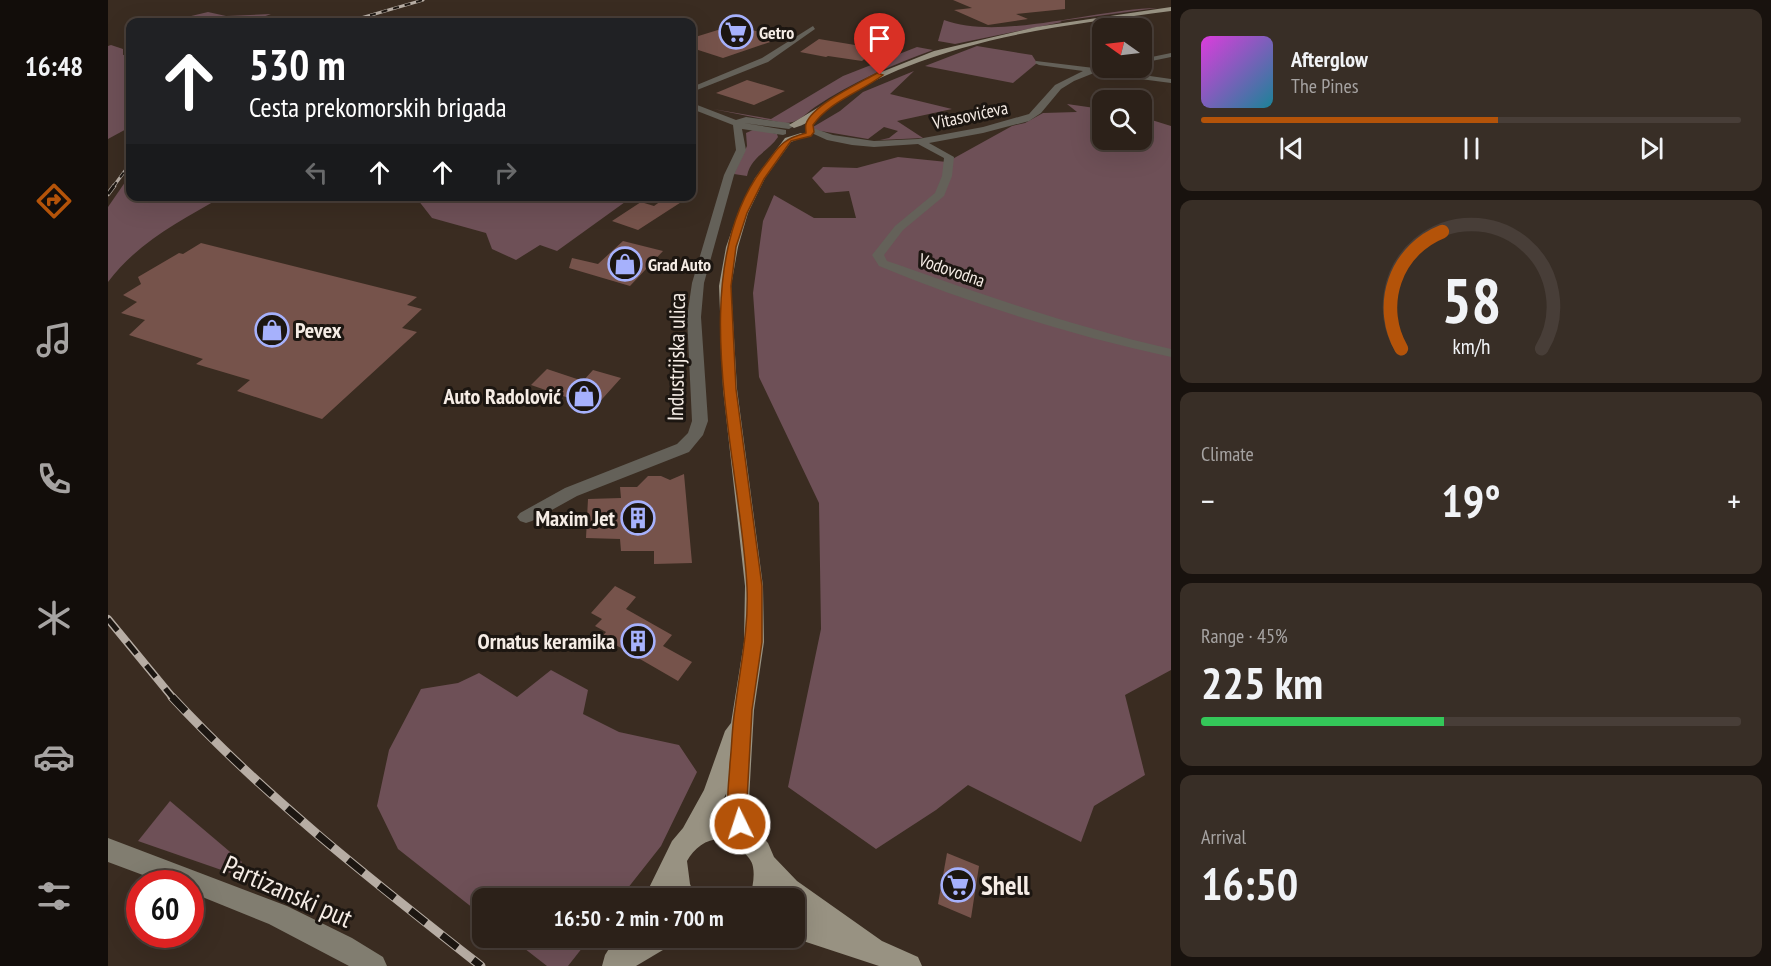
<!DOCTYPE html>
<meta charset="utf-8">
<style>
:root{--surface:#2c2119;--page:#382e26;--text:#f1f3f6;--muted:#a6a3a2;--line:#483e38;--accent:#b45309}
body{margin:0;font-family:"PT Sans Narrow",sans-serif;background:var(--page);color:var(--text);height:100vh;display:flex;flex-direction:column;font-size:22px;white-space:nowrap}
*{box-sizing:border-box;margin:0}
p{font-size:20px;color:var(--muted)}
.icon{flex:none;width:33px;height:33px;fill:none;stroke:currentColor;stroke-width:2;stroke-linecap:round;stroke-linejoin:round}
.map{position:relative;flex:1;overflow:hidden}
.sheet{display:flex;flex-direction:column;gap:9px;padding:9px;background:#18120e;width:600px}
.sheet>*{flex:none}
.hud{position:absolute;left:18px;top:18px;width:570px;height:183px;border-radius:12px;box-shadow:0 6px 24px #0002,0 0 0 2px var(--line);background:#202124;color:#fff;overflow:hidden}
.needle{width:39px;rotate:284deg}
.fabs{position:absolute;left:984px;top:18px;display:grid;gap:12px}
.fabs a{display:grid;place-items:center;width:60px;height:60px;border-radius:12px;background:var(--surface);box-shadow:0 6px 24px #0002,0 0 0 2px var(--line);font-size:30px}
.speed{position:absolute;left:18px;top:870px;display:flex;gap:12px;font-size:30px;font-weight:700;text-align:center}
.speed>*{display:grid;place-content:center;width:78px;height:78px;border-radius:50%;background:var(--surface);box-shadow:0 6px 24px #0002,0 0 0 2px var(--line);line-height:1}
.speed .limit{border:9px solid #d22;background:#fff;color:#111}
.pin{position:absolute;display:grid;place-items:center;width:51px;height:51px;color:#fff;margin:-62px -26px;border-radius:50% 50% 50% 0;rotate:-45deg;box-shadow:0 0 6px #0007}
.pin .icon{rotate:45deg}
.me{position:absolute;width:66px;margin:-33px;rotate:356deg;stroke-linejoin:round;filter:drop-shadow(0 0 4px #0008)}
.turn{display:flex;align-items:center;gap:21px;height:126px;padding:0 24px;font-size:27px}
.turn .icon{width:78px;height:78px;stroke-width:2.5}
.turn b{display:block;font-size:42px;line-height:51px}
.lanes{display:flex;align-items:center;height:57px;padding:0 24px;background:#0003;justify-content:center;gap:30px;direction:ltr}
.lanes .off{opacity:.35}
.big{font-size:45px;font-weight:600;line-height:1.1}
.sheet .tile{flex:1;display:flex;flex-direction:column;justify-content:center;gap:9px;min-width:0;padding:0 21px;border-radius:12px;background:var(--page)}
.sheet .dial{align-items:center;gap:0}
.dial svg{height:156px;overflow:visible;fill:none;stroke:var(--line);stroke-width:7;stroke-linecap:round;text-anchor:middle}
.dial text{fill:var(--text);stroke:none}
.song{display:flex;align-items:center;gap:18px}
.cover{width:72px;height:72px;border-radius:9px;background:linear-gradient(135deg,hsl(300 70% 55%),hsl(190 70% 35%))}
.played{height:6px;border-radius:3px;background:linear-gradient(90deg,var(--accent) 55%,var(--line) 55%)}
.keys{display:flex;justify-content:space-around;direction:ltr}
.heat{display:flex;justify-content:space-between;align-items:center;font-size:33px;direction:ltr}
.charge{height:9px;border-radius:4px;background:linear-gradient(90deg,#34c759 45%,var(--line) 0)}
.trip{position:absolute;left:364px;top:888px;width:333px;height:60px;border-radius:12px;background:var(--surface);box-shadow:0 6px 24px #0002,0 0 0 2px var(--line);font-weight:600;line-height:60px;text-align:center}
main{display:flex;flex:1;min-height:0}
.dock{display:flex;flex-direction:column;width:108px;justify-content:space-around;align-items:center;background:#120d0a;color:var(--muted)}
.dock .icon{width:42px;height:42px}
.dock .active{color:var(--accent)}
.dock b{font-size:27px;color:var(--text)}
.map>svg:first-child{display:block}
.green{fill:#6e5057}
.building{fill:#76534b}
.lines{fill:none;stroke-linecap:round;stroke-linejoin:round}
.minor{fill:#646159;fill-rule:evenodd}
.secondary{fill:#817d70;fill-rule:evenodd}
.primary{fill:#989282;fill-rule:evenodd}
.rail-far3-casing{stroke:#b7ada4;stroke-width:3}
.rail-far2-casing{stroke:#b7ada4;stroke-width:4.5}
.rail-far1-casing{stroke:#b7ada4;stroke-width:8}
.rail-casing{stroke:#b7ada4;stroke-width:9}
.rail-far3{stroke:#1c1611;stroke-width:2;stroke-dasharray:6;stroke-linecap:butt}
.rail-far2{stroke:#1c1611;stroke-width:3;stroke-dasharray:10;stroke-linecap:butt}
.rail-far1{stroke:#1c1611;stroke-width:5;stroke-dasharray:15;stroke-linecap:butt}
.rail{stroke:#1c1611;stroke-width:7;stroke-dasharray:20;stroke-linecap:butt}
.route{fill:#b45309;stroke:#753606;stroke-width:1.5}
.labels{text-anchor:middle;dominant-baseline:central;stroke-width:6;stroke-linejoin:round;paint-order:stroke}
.far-poi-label{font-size:18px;font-weight:bold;fill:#f5ece5;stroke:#1c1611;text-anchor:start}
.far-street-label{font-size:18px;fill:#f5ece5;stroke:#1c1611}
.poi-label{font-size:22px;font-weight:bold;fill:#f5ece5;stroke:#1c1611;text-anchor:end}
.street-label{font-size:22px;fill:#f5ece5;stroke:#1c1611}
.near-poi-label{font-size:27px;font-weight:bold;fill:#f5ece5;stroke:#1c1611;text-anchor:start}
.near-street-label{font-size:27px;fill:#f5ece5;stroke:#1c1611}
</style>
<main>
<nav class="dock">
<b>16:48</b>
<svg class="icon active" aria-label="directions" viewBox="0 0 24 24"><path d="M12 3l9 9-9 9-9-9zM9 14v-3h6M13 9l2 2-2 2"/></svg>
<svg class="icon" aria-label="music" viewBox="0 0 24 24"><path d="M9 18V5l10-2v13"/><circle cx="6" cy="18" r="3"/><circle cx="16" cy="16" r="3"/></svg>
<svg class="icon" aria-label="phone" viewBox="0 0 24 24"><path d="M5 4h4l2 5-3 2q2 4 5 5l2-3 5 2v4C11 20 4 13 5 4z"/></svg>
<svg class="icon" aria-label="climate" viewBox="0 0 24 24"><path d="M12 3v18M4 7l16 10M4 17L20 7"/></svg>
<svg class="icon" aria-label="car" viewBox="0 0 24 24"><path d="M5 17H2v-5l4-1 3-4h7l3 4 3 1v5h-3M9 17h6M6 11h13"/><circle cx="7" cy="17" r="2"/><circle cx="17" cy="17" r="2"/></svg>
<svg class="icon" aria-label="filters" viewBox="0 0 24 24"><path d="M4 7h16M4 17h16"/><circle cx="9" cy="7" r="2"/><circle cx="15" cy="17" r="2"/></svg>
</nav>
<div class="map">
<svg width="1063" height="966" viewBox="0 0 1063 966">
<rect width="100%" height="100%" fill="#3a2c21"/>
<g class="green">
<path d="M1049,8l-97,13 2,1 -107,22 -17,-3 6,-21c56,21 151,-11 213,-12z"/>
<path d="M100,12l18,4 45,-2 -22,8h-41v-2l-11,-1 1,3h-32z"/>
<path d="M3,45l12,4v6l7,-1v73l-22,12v-93z"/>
<path d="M869,46l55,9 5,8 -24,20 -88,-17z"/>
<path d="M809,47l16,3c-41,15 -81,32 -118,57 -11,8 -18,17 -32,16l-70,-14 58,10 72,-43z"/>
<path d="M806,71l-24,23 62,15 -55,12 26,17 -43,2 9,-2 9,-7 -14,-4 -16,12 -53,-9 -2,-3 27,-16 23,-19z"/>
<path d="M959,104l35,5v31h40v-23l29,9v544l-46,25 20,80 -51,31 -13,36 -113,-57 -32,25 -60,39 -88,-62 33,-158 -2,-126 -60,-126 -6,-84 10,-72 11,-26 40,23h42l-7,-27 -24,2 -13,-15 11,-11 34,1 41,-11 49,5 65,-36 13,-3 18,-10 34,-1z"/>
<path d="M647,129l22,5 1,3c-10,15 -27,19 -31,39l-13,-2 13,-28 -1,-13z"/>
<path d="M22,175v21l92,1c-41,23 -85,46 -114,85v-75z"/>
<path d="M314,197v-1l210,1 -75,54 -17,-6 -24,15 -24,-11 -6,-16 -54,-15 -14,-18z"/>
<path d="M443,670l37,20 -5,24 36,18 60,13 18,27 -36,74 -41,52h-137v18l-85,-67 -21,-43 12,-56 32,-61 37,-6 21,-10 38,24z"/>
<path d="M62,801l72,61 -9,12 -95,-33z"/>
<path d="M403,938h79l-22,28h-21z"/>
</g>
<g class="building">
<path d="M845,0h112v9l-49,5 12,5 -40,6 -34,-15 18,-2z"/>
<path d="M626,25l48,13 -59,20 -31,-10v-10z"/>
<path d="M711,39l48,8 -2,1 10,2 -13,11 -34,-5 -2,1 -26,-5z"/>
<path d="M639,80l38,11 -31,14 -38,-12z"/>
<path d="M560,196h16l2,3 -48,31 -26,-9 29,-19 13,4z"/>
<path d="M515,241l40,10 -33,35 -61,-18 3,-10 26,6z"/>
<path d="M93,243l216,54 -10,8 15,4 -20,19 15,4 -95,87 -85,-28 13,-11 -54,-16 7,-5 -74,-24 16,-15 -24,-7 16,-11 -14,-7 18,-11 -3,-7 41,-24 4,1z"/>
<path d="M439,369l36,12 10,-11 28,8 -26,29 -64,-22z"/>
<path d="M576,474l8,89 -38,1v-13h-33l-1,-12 -34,-1 2,-39 33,-1 -1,-11h17l11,-11h13l9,4z"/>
<path d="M507,586l21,11 -10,12 46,26 -9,11 29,16 -14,19 -76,-44 4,-5 -11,-6 7,-7 -11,-6z"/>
<path d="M839,853l32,13 -8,52 -33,-14z"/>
</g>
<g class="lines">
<g class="minor">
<path d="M705,26l2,3 -47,33 -76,30v-5l70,-29z"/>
<path d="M1063,53v4l-29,6v-4z"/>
<path d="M928,61l58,7h16l-2,2 63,9v4l-77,-10 -20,8 -13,8 -20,24 -12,8 -46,12 -54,10 25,14 -2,19 -8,20 -41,34 -19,25 3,6 12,4c90,32 179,63 272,84v8c-99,-22 -198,-52 -292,-91l-7,-11 23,-29 40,-33 7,-17 2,-18 -26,-14 -44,3 -22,-2 -25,-5 -22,-10 5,-3 23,8 41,6 44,-2 65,-12 46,-13 26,-29 28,-14 -44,-6 -4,-2z"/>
<path d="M584,103l44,17 10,-3 43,6 5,3 -5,3 -45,-6 42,7v4l-3,1 -41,-6 4,21 -12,25 -30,108 -3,34 7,104 -5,14 -14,17 -112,44 -45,25 -6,2 -6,-2 -3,-4 3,-4 45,-25 112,-44 11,-11 4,-12 -5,-104 5,-34 32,-108 12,-25 -3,-25 -41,-16z"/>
</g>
<path class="secondary" d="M0,838l179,68 65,32 31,19 4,9h-38l-80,-42 -79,-32v-8h-23l-59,-22z"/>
<g class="primary">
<path d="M1063,7v4c-89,12 -180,22 -265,56 -21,8 -42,18 -61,31 -17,10 -31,24 -51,30l-5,-3 80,-48 65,-26 102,-24z"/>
<path d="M693,133l5,3 -15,6 -26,36 -17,35 -10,34 -7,39 6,103 26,197 1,56 -10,68 -5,90 6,29 13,14 6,14 23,24 85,60 36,16 4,9h-43l-85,-28 1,-26 5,2 -5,-4v-12h-16l-4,-3 -1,3h-24c2,-10 5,-20 3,-31 -1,-7 -6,-11 -10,-16 -18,-22 -45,-11 -56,10l3,23 6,14h-52l28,-57 11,-13 21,-38 21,-59 6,-8 13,-81 1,-56 -22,-197 -4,-103 7,-39 12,-34 17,-35 30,-40zM618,794l1,22 -12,-1z"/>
<path d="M508,938h56l-4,9 -32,19h-34l3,-11z"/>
</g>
<defs>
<g id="rail-far3">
<path d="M239,22l76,-22"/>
<path d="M5,187l17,-23"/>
</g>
<path id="rail-far2" d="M0,194l6,-8"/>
<path id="rail-far1" d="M0,619l65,79"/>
<path id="rail" d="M64,697c93,100 202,185 309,269"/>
</defs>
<use href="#rail-far3" class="rail-far3-casing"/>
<use href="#rail-far2" class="rail-far2-casing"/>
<use href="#rail-far1" class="rail-far1-casing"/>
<use href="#rail" class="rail-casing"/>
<use href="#rail-far3" class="rail-far3"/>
<use href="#rail-far2" class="rail-far2"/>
<use href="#rail-far1" class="rail-far1"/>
<use href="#rail" class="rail"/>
</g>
<path class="route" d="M769,73l6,2c-22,17 -53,26 -70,50l1,7 -3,4 -20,5 -27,38 -17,34 -11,34 -5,39 5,103 26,197v56l-10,68 -5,90 3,24 -3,6 -7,3 -7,-3c-9,-21 -4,-45 -3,-67 2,-18 2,-37 5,-54 5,-41 14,-81 12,-122 -6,-124 -65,-311 15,-418 17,-21 17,-29 44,-36 0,-3 -1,-6 0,-9 6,-19 54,-41 71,-51z"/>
<defs>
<symbol id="supermarket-ring" viewBox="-11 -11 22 22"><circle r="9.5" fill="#1c1611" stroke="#a6b1fc" stroke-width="1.5"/><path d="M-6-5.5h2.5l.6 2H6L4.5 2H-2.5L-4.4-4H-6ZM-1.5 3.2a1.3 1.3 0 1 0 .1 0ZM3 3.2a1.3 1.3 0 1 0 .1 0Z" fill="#a6b1fc"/></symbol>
<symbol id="shop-ring" viewBox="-11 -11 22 22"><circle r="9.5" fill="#1c1611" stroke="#a6b1fc" stroke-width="1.5"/><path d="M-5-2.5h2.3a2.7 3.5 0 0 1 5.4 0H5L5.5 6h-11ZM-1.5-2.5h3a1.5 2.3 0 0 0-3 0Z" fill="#a6b1fc"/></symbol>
<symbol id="building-ring" viewBox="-11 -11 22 22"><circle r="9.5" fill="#1c1611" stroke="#a6b1fc" stroke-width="1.5"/><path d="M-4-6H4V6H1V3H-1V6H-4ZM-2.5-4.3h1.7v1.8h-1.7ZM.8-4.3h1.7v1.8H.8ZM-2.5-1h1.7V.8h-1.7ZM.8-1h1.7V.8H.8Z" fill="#a6b1fc"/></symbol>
</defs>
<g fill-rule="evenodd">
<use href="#supermarket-ring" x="609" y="13" width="38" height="38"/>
<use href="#shop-ring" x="498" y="245" width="38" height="38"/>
<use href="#shop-ring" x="145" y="311" width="38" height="38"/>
<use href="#shop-ring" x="457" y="377" width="38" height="38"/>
<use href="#building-ring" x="511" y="499" width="38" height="38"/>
<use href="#building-ring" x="511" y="622" width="38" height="38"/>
<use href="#supermarket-ring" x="831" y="866" width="38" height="38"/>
</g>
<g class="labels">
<g class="far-poi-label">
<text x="651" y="32">Getro</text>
<text x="540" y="264">Grad Auto</text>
</g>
<g class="far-street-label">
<text transform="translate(862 115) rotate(-12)">Vitasovićeva</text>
<text transform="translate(844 270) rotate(19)">Vodovodna</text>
</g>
<g class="poi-label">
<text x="187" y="330" text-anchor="start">Pevex</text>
<text x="453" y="396">Auto Radolović</text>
<text x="507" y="518">Maxim Jet</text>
<text x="507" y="641">Ornatus keramika</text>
</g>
<g class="street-label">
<text transform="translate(568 357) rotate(-89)">Industrijska ulica</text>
</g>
<g class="near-poi-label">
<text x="873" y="885">Shell</text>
</g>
<g class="near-street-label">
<text transform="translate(180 891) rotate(24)">Partizanski put</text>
</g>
</g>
</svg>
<div class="fabs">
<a><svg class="needle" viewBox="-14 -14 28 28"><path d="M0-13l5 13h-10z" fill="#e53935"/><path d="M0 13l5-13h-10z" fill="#a6a3a2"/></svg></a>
<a><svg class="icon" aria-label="search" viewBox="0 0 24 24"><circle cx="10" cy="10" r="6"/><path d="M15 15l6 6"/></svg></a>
</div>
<div class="speed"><div class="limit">60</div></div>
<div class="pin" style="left:772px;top:75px;background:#d93025"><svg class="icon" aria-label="arrive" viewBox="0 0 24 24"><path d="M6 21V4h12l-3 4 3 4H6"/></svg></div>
<svg class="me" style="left:632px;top:824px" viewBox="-20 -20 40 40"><circle r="17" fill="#b45309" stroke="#fff" stroke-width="3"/><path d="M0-11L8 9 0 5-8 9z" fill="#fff"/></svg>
<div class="trip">16:50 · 2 min · 700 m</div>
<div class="hud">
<div class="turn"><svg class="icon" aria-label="ahead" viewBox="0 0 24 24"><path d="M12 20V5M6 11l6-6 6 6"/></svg><div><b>530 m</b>Cesta prekomorskih brigada</div></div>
<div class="lanes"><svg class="icon off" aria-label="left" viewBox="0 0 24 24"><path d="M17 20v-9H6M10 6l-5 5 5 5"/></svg><svg class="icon" aria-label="ahead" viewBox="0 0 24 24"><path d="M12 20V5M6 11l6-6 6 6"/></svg><svg class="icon" aria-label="ahead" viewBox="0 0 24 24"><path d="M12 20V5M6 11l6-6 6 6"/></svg><svg class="icon off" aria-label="right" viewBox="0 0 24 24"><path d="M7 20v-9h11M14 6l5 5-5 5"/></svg></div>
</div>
</div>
<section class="sheet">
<div class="tile">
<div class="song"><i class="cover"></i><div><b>Afterglow</b><p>The Pines</p></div></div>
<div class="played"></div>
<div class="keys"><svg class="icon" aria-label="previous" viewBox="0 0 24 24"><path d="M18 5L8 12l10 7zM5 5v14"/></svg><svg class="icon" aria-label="pause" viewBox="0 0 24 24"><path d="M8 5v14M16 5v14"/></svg><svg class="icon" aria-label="next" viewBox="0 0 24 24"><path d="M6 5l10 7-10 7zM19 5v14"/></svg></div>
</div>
<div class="tile dial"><svg viewBox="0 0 100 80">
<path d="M14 69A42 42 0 1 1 86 69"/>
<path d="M14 69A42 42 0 0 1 35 9" stroke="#b45309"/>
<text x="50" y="56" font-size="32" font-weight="700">58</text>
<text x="50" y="72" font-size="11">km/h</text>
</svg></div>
<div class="tile"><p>Climate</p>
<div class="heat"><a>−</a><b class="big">19°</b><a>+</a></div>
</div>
<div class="tile"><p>Range · 45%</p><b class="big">225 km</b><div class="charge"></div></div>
<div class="tile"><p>Arrival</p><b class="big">16:50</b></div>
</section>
</main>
